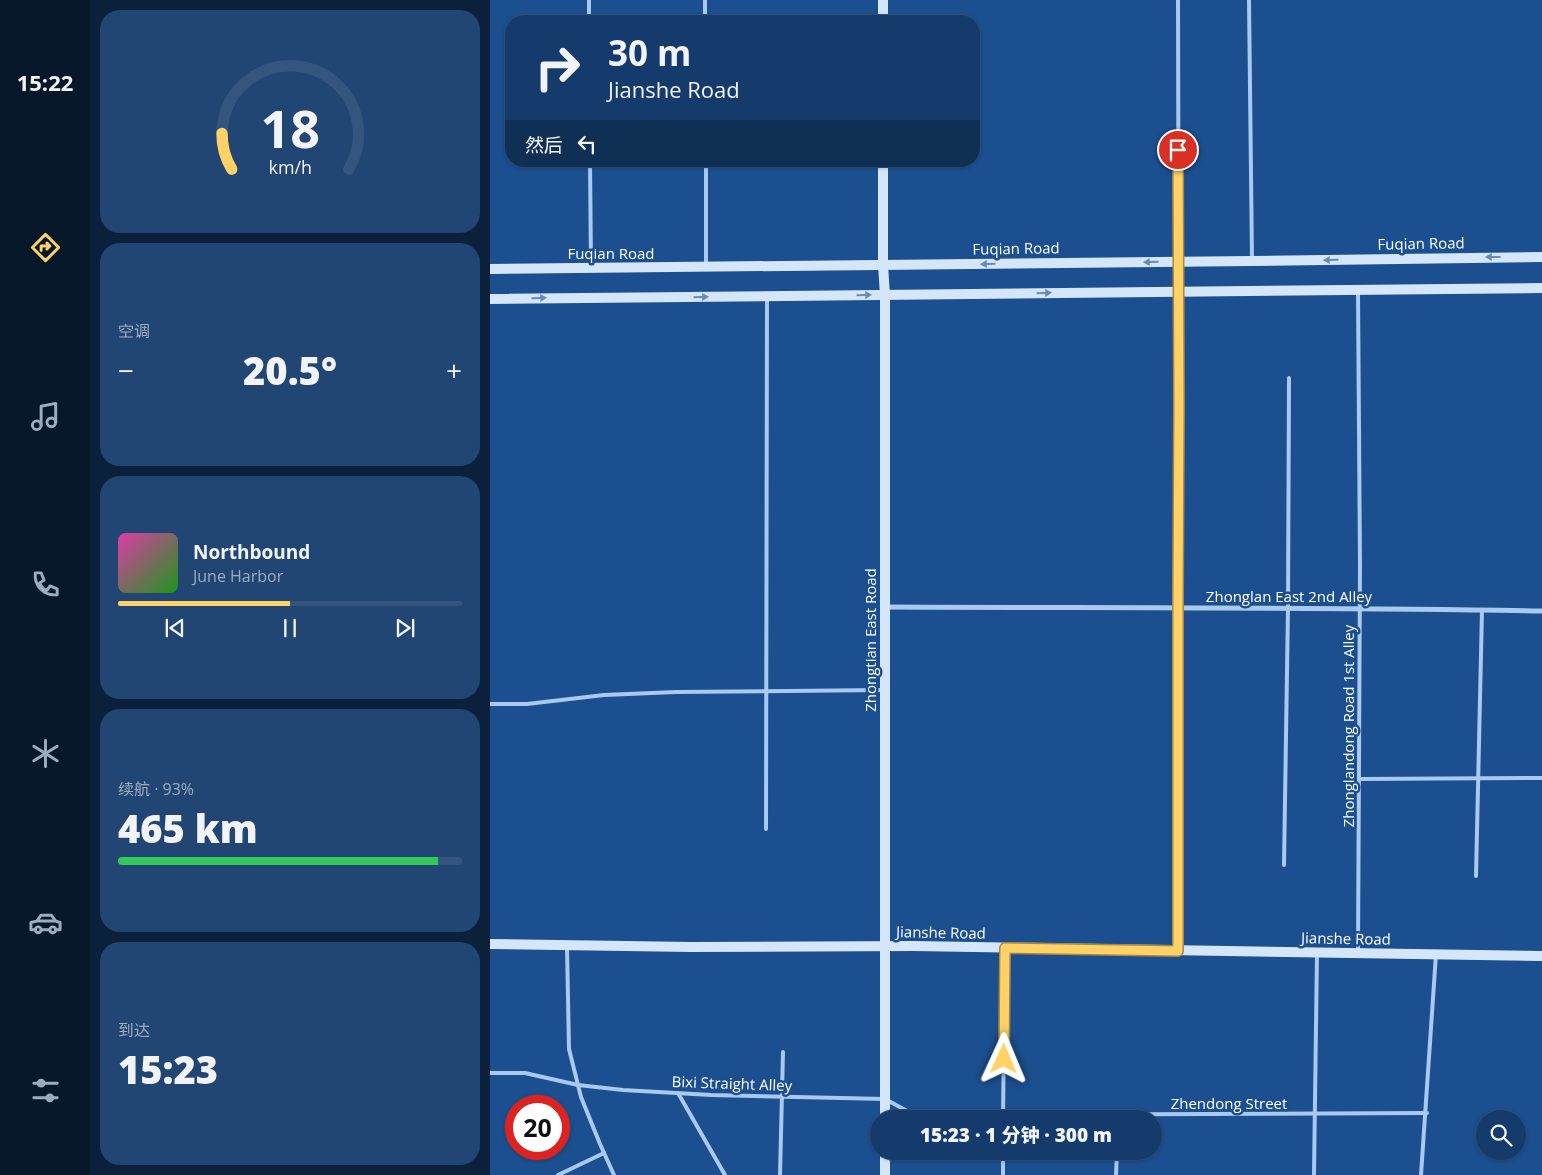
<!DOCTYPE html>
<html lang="zh">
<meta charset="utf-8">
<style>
:root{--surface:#143b6b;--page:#214673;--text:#f1f3f6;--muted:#9dadc1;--line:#33557e;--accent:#ffd166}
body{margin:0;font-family:"Open Sans","Noto Sans SC",sans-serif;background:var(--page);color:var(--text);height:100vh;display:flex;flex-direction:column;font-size:19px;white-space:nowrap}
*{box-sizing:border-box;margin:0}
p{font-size:16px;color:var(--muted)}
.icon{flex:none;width:28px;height:28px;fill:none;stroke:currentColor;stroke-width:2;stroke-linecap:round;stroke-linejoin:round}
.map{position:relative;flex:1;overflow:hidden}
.drawer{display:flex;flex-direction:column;gap:10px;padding:10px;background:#0b203b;width:400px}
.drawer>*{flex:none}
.top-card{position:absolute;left:15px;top:15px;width:475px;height:152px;border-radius:20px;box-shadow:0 1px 4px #0004,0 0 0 1px var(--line);background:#143b6b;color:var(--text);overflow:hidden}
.controls{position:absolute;left:986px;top:1110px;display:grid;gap:10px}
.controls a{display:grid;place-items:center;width:50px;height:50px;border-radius:50%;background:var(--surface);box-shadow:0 1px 4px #0004,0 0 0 1px var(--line);font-size:25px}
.speed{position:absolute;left:15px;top:1095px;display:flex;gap:10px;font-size:25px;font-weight:700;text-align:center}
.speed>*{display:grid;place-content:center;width:65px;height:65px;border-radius:50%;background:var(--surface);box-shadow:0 1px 4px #0004,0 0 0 1px var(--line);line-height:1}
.speed .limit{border:8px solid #d22;background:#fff;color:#111}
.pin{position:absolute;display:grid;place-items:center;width:42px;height:42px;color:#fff;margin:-21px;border:2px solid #fff;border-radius:50%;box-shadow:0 1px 5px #0007}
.me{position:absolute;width:55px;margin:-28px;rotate:1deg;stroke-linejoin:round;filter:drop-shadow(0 0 4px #0008)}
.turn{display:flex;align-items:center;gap:18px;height:105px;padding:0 20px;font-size:22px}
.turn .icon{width:65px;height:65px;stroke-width:2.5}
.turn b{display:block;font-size:35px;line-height:42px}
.then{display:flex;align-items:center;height:48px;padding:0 20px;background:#0003;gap:10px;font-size:19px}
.big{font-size:38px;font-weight:800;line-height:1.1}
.drawer .tile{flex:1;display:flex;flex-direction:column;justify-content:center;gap:8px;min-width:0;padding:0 18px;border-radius:20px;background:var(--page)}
.drawer .dial{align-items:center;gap:0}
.dial svg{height:130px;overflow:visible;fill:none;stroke:var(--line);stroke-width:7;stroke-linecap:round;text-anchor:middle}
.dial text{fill:var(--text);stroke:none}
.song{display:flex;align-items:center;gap:15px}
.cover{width:60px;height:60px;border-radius:8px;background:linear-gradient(135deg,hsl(320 70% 55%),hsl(120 70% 35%))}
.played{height:5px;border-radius:2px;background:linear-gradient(90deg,var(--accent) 50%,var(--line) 50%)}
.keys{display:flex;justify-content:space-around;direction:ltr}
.heat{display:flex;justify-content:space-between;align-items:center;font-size:28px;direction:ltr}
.charge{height:8px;border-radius:4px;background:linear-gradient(90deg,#34c759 93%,var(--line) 0)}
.trip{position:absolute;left:380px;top:1110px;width:292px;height:50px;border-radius:25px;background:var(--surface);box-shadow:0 1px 4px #0004,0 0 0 1px var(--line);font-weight:800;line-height:50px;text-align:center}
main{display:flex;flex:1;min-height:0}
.tabs{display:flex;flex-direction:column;width:90px;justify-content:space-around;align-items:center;background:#08182b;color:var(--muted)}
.tabs .icon{width:35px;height:35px}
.tabs .selected{color:var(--accent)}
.tabs b{font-size:22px;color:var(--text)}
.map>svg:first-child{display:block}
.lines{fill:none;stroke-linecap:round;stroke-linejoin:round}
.lane{stroke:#a9c9ee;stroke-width:4}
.street{stroke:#a9c9ee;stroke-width:5}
.secondary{stroke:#d6e6fa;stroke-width:10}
.oneway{fill:#668bba}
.route-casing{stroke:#a68842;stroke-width:12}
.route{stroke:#ffd166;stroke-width:9}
.labels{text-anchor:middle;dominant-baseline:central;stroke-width:5;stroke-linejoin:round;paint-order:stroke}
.street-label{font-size:15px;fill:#fff;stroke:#1b4f8f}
</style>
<main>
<nav class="tabs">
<b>15:22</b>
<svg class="icon selected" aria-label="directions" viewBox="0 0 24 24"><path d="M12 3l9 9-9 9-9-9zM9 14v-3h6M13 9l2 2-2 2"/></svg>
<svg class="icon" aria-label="music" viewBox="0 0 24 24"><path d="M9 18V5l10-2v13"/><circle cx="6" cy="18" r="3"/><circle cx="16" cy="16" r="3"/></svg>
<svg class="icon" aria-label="phone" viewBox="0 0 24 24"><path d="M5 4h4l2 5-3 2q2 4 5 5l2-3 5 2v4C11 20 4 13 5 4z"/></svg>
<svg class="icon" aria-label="climate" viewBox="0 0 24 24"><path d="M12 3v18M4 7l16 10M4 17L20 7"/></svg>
<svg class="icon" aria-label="car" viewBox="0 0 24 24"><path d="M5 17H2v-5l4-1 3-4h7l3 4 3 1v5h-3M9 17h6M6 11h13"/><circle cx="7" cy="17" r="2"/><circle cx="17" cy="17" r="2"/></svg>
<svg class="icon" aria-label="filters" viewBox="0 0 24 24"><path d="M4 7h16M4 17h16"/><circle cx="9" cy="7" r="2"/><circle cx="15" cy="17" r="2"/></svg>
</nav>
<section class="drawer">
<div class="tile dial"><svg viewBox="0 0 100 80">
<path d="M14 69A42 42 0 1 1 86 69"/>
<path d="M14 69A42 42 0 0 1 8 47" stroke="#ffd166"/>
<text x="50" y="56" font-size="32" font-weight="700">18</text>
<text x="50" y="72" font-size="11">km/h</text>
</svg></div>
<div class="tile"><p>空调</p>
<div class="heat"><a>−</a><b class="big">20.5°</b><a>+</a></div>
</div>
<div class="tile">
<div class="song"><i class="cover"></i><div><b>Northbound</b><p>June Harbor</p></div></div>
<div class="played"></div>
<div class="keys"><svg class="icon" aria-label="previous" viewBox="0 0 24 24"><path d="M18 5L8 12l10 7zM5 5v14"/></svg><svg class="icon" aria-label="pause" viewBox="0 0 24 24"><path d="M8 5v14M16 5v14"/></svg><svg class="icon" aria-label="next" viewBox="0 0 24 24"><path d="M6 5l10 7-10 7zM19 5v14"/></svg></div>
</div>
<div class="tile"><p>续航 · 93%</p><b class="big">465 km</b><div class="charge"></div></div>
<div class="tile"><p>到达</p><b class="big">15:23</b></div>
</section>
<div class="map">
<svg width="1052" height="1175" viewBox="0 0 1052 1175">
<rect width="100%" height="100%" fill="#1b4f8f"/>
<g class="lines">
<g class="lane">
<path d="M99,0v21"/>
<path d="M215,0v21"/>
<path d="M688,0l1,409 -1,184 1,357"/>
<path d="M759,0l3,260"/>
<path d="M100,161l1,105"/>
<path d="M216,161v105"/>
<path d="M0,704h37l77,-9 72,-3 207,-2"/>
<path d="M869,779l183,-1"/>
<path d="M276,829l1,-531"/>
<path d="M794,865l4,-257 1,-230"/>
<path d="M986,876l6,-266"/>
<path d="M77,947l2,102 12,48 19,47 14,31"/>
<path d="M868,952l2,-386 -2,-275"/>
<path d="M0,1073h35l53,12 45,5 88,5 174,4 24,13 24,3 494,-2"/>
<path d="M188,1093l47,82"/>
<path d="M513,1119l2,-171"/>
<path d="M513,1151v24"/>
<path d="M68,1175l46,-22"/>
<path d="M290,1175l3,-123"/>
<path d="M626,1175l1,-24"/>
<path d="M824,1175l3,-222"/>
<path d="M931,1175l15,-221"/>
</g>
<path class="street" d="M395,607c219,1 438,0 657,4"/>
<g class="secondary">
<path d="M393,0v21"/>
<path d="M393,161v104l2,30v824"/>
<path d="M0,269l762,-8 290,-4"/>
<path d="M0,299l1052,-11"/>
<path d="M0,944l201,3 223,-1 628,10"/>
<path d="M395,1175v-24"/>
</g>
</g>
<defs><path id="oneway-solid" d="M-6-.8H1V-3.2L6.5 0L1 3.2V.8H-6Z" transform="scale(1.25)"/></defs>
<g class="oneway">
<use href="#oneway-solid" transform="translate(1003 257) rotate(180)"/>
<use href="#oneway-solid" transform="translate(841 260) rotate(179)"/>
<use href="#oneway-solid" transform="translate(661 262) rotate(179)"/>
<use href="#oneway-solid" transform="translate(498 264) rotate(179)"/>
<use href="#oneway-solid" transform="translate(554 293) rotate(-1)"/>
<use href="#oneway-solid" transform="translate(374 295) rotate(-1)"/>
<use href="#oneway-solid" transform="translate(211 297) rotate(-1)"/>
<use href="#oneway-solid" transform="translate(49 298) rotate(-1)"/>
</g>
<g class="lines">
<defs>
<path id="route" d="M514,1059l1,-111 173,3v-358l1,-185 -1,-258"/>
</defs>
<use href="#route" class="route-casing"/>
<use href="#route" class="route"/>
</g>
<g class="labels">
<g class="street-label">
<text transform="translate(931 243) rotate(-1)">Fuqian Road</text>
<text transform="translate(526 248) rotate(-1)">Fuqian Road</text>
<text x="121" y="253">Fuqian Road</text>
<text x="799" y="596">Zhonglan East 2nd Alley</text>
<text transform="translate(380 640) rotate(-90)">Zhongtian East Road</text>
<text transform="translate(858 726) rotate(-90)">Zhonglandong Road 1st Alley</text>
<text transform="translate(451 932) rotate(1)">Jianshe Road</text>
<text transform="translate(856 938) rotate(1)">Jianshe Road</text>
<text transform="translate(242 1083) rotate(2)">Bixi Straight Alley</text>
<text x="739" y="1103">Zhendong Street</text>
</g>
</g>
</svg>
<div class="controls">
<a><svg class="icon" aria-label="search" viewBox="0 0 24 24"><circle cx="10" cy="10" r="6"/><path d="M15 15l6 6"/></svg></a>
</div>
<div class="speed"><div class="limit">20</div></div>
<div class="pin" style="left:688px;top:150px;background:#d93025"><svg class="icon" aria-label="arrive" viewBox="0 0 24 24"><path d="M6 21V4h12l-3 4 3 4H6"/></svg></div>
<svg class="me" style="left:514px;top:1059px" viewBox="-20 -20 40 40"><path d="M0-17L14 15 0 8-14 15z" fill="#ffd166" stroke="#fff" stroke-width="4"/></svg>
<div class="trip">15:23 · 1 分钟 · 300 m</div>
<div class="top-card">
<div class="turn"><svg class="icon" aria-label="right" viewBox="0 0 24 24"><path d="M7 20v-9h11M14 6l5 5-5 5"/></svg><div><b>30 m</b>Jianshe Road</div></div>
<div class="then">然后<svg class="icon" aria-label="left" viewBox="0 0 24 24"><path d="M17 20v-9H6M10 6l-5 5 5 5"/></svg></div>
</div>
</div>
</main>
